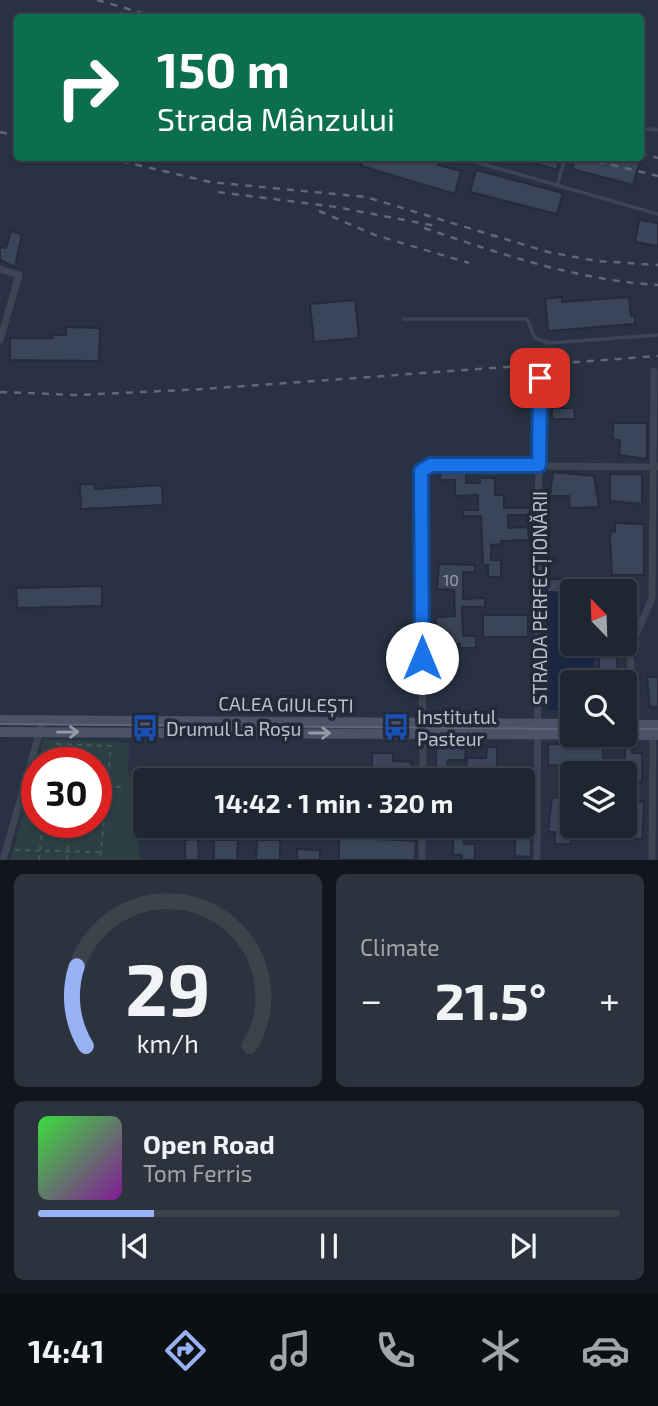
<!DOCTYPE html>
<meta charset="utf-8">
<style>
:root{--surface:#1f2632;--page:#2c323e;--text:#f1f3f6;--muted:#a1a5ac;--line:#3c434d;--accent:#97b3f5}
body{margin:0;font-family:"Exo 2",sans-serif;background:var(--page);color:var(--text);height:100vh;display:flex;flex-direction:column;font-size:26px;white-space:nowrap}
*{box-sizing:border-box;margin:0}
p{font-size:23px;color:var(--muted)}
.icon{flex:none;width:38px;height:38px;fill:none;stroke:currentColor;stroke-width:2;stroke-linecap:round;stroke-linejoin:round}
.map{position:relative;height:860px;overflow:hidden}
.panel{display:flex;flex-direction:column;gap:14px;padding:14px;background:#11151c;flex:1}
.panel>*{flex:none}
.hud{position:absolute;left:14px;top:14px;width:630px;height:147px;border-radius:7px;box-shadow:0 2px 5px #0004,0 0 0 2px var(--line);background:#0b6e4f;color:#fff;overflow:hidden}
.needle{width:46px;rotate:337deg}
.tools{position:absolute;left:560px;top:579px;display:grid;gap:14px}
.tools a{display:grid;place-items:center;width:77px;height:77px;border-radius:7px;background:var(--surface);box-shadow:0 2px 5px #0004,0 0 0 2px var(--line);font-size:35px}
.speed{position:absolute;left:21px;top:747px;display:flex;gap:14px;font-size:35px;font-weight:700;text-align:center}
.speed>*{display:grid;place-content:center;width:91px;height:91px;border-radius:50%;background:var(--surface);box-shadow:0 2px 5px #0004,0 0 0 2px var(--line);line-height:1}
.speed .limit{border:10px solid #d22;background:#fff;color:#111}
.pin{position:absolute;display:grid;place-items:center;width:60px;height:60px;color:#fff;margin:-30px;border-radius:14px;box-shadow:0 4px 10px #0006}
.me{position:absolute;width:77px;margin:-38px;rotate:0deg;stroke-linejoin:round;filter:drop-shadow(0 0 5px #0008)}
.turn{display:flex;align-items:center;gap:24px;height:147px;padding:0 28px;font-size:32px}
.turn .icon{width:91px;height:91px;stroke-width:2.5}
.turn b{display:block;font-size:49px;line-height:60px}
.big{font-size:52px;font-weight:700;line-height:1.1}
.panel .card{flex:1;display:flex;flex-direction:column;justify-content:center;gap:10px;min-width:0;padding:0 24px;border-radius:10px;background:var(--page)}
.panel .dial{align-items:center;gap:0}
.dial svg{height:182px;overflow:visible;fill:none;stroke:var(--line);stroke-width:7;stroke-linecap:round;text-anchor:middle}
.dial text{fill:var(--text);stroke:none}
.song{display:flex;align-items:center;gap:21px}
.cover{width:84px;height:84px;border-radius:10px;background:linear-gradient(135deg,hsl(120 70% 55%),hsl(290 70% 35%))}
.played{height:7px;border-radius:4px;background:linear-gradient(90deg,var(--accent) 20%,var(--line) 20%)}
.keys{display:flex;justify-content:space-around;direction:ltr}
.heat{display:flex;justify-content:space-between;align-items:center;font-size:38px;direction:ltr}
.panel .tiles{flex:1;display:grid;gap:14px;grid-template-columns:1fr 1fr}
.card:last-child{grid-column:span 2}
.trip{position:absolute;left:133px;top:768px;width:402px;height:70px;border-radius:7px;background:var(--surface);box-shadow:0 2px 5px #0004,0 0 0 2px var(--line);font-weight:700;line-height:70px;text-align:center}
.menu{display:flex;height:112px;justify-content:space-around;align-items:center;background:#0c0f14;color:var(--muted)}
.menu .icon{width:49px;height:49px}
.menu .current{color:var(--accent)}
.menu b{font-size:32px;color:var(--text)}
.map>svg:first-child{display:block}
.green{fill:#2b3f44}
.water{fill:#1b2742}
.building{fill:#3b4559;stroke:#242b3a;stroke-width:2}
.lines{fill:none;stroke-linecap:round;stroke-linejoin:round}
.path{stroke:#44585c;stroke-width:2;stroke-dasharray:5 5;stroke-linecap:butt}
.service{stroke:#3d4453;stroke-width:3.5}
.minor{stroke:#3d4453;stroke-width:7}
.secondary{stroke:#4b5366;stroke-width:10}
.tram{stroke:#5f6879;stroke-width:2}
.rail{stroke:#5f6879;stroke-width:2.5;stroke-dasharray:7 7;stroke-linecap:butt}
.oneway{stroke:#939aa8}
.route-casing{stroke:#114b97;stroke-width:18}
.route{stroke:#1a73e8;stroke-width:12}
.labels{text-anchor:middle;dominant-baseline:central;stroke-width:7;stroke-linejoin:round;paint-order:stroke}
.number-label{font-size:16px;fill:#989fae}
.street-label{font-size:19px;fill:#bac0cc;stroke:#222938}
.poi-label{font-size:19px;fill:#bac0cc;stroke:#222938;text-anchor:start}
</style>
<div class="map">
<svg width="658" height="860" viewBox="0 0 658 860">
<rect width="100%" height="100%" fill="#293243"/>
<path class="green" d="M44,739l85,4 -1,33 10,2 -1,62 4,20h-131l27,-94v56h59v-59h-58z"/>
<path class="water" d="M547,592h25v52h22v38h-22v29l-26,-1z"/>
<g class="building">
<path d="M363,158h77l-2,7 23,6 -6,23 -94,-28z"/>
<path d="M519,158h41l-3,12z"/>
<path d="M575,158h66l-8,27 -61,-16z"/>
<path d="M476,170l87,23 -6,21 -87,-22z"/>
<path d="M639,220l19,3v23l-23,-4z"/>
<path d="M11,231l11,3 -7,33 -15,-7v-13l6,1z"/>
<path d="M562,297v5l67,-5 2,19h4v8l-87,7 -3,-32z"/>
<path d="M355,300l4,38 -45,4 -4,-38z"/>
<path d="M66,327l34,1 -1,33 -89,-1v-22h43v-3h13z"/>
<path d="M552,408h22l1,11h-23z"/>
<path d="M613,423h34v36l-28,-4 1,-15h-7z"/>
<path d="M466,472v11h14v-5h15v17h9v13h26v7h-22v13l20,-1 1,13 -28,1v3l-10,1v15h10v17h-13v-12h-5l-2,-49h-18v-6h15v-15l-23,1v-16h-15l1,-7z"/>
<path d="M553,472l41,4 5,31 -29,1 -1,-12h-19z"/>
<path d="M610,474h32v30l-32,-3z"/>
<path d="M80,484h15v5l67,-4 1,20 -82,4z"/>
<path d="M615,523l29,1v51h-32l-2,-37 1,-7 4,1z"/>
<path d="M439,564l36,1v7h-12v27l22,-1v9h-23l1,29h13v12h-16v-4l-26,1 2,-28 19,-1 -1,-26 -17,-1z"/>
<path d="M547,579l47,1v12h-47z"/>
<path d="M102,586v20l-85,2 -1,-20z"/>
<rect x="483" y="615" width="45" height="22"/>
<path d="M599,644h18v28l-18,2z"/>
<path d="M647,677h11v30h-8z"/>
<path d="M436,743l30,2 -1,15h-17l-1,10h-11z"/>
<path d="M548,744l55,1v29h-31l-1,70h-16v-12h-7l4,-34 12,-1 1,-27 -1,-4 -16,-1z"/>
<path d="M487,747h10v33h-8l-3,-10h-20l1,-12h19z"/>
<path d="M625,748h7v5h10v28h-12v-20h-5z"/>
<path d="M372,753h21v8l19,1 -3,10h-4v8h-16v-6h-17z"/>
<path d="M633,801l11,1 -2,37h-17v-26l2,-6h5z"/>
<path d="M448,826h15l1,18h11v16h-13v-5h-9v-21h-5z"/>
<path d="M513,826h14v7h4v24l-16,-1v-17h-5z"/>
<path d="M339,837l77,4 -1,19h-76z"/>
<path d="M198,839l1,21h-14v-20z"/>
<path d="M214,840h24l-1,20h-23z"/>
<path d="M257,840h23v20h-24z"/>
<path d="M297,849l23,1v10h-23z"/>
</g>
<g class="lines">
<g class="path">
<path d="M57,744l54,2 -11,114"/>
<path d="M50,763l2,-14 5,-6"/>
<path d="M77,763l2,-16"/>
<path d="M96,787h25"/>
<path d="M15,850l86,2"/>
<path d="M39,860l4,-38"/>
<path d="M67,860l4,-38"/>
</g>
<g class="service">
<path d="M640,128l18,2"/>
<path d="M462,158l196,56"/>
<path d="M557,186l8,-28"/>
<path d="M404,319h123l8,19 14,5 109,-8"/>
</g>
<g class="minor">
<path d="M0,269l19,6 -19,65"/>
<path d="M634,728l-4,-79 22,-51 2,-227"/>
<path d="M423,780l-2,-305 3,-7 7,-3 227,2"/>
<path d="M3,860l40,-140"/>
<path d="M422,860v-34"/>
<path d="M537,860l2,-482"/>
<path d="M652,860l1,-129"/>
</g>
<g class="secondary">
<path d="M0,720l572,4"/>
<path d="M625,725h33"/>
<path d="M0,732l658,3"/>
</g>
<g class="tram">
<path d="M0,724l572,5"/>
<path d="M625,729h33"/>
</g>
<g class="rail">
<path d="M97,0l62,18"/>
<path d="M0,132l18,4"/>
<path d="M640,153l18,5"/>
<path d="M108,158l102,24 156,15 182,55 49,9 61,4"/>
<path d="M584,158l74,18"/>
<path d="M218,192l118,15 100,19"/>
<path d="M319,211l56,24 94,28"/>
<path d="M424,228c77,26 152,52 234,57"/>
<path d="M0,392l78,3 126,-6 454,-33"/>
</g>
</g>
<defs><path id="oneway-shaft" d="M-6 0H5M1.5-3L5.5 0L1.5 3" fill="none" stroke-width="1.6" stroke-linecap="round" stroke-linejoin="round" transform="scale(1.75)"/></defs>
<g class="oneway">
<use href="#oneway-shaft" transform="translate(68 732) rotate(-1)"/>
<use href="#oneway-shaft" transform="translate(320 733)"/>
</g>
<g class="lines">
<defs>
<path id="route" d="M422,658l-1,-187 10,-6h108l1,-87"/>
</defs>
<use href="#route" class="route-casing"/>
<use href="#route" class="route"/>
</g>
<defs>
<symbol id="bus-bare" viewBox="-9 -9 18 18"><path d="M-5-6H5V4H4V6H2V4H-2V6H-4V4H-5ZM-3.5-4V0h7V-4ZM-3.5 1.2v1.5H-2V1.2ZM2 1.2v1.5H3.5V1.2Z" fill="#1a4fb4" stroke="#222938" stroke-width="2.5" paint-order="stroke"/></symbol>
</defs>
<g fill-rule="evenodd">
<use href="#bus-bare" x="377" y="708" width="38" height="38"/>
<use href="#bus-bare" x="126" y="709" width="38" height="38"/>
</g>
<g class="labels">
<g class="number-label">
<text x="451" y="579">10</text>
</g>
<g class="street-label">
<text transform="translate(539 598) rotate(-90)">STRADA PERFECȚIONĂRII</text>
<text transform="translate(286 704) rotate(1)">CALEA GIULEȘTI</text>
</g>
<g class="poi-label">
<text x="417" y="716">Institutul<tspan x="417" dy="22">Pasteur</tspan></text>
<text x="166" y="728">Drumul La Roșu</text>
</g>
</g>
</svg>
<div class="tools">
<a><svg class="needle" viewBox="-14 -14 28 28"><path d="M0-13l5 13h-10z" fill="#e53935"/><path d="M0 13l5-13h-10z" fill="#a1a5ac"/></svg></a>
<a><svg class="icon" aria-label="search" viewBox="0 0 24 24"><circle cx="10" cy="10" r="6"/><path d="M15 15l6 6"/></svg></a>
<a><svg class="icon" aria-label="layers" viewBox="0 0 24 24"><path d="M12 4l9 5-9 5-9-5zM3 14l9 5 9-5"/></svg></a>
</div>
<div class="speed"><div class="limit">30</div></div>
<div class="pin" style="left:540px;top:378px;background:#d93025"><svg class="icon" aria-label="arrive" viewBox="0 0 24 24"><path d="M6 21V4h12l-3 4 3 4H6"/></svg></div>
<svg class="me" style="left:422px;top:658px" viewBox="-20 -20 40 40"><circle r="19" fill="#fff"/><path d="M0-13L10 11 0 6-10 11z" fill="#1a73e8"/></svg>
<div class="trip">14:42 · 1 min · 320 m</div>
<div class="hud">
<div class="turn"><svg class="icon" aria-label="right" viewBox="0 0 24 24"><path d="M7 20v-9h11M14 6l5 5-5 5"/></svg><div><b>150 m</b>Strada Mânzului</div></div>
</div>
</div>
<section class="panel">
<div class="tiles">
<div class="card dial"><svg viewBox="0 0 100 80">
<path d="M14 69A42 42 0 1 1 86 69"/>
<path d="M14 69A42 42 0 0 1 10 34" stroke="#97b3f5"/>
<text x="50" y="56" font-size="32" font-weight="700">29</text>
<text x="50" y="72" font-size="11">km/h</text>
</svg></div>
<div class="card"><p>Climate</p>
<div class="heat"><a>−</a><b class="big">21.5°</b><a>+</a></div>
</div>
<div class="card">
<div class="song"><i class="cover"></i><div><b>Open Road</b><p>Tom Ferris</p></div></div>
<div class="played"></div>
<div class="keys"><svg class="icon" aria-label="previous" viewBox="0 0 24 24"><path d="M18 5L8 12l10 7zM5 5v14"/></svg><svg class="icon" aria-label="pause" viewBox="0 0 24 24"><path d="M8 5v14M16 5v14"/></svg><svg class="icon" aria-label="next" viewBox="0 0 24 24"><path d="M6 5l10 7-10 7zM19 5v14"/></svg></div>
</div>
</div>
</section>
<nav class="menu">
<b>14:41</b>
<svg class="icon current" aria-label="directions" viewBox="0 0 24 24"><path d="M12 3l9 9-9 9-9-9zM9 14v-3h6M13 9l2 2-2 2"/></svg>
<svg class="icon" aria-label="music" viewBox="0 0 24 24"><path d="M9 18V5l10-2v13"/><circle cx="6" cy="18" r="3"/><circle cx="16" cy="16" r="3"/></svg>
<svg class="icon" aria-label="phone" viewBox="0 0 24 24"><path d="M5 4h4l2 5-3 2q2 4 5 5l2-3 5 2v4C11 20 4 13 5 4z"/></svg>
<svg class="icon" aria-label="climate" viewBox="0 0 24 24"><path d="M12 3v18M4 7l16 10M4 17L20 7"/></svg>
<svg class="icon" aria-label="car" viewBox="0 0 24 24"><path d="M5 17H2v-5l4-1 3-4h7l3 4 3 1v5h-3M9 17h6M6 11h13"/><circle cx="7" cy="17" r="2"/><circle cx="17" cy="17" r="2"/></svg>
</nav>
